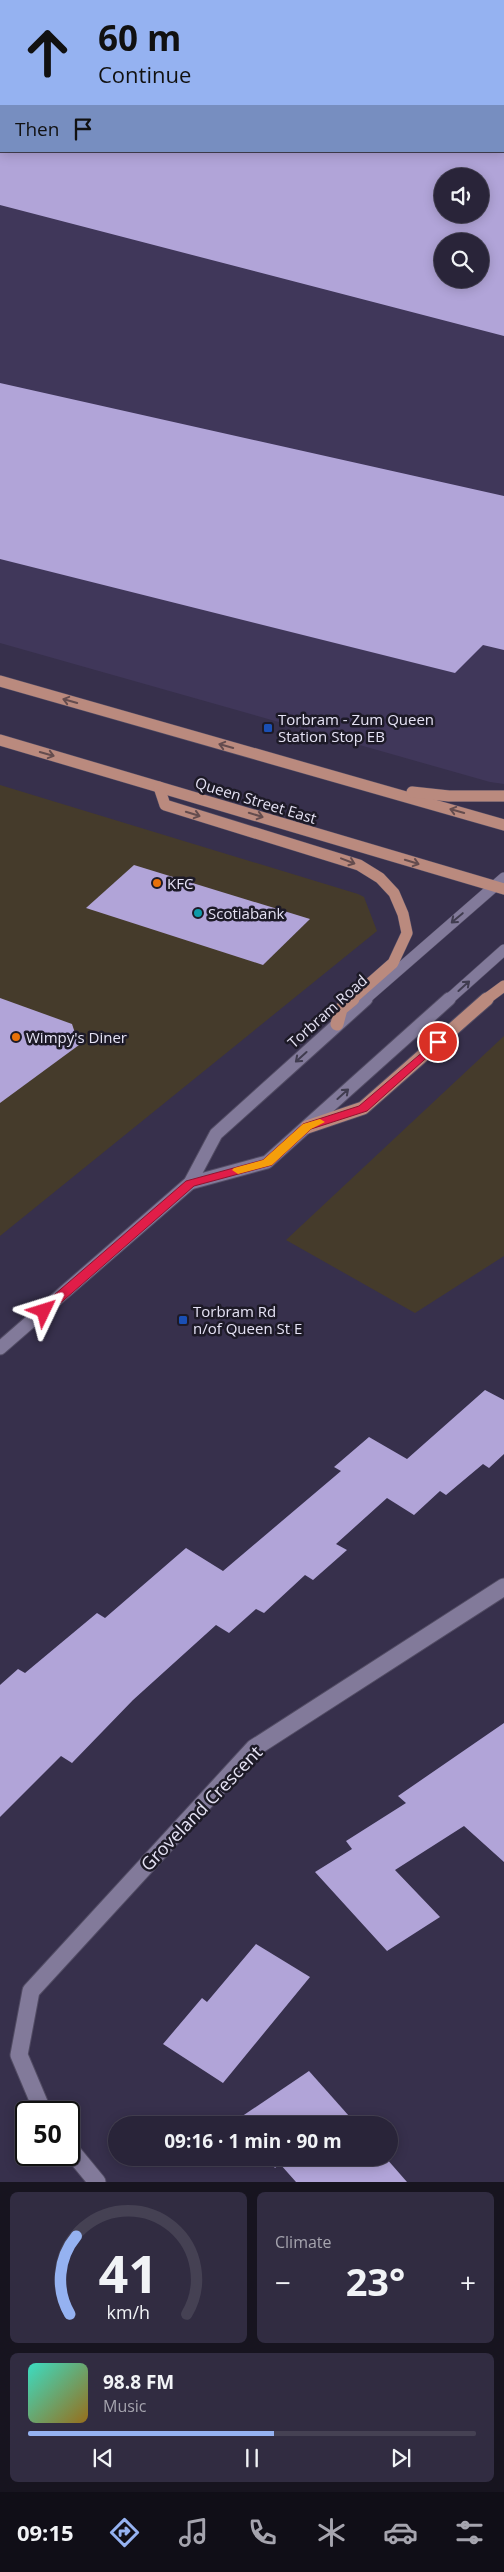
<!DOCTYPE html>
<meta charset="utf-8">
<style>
:root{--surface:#292439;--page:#312c41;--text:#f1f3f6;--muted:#a5a4ae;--line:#454153;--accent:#95b2f1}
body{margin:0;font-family:"Open Sans",sans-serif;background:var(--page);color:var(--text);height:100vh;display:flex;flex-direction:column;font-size:19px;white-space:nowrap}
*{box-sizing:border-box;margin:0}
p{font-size:16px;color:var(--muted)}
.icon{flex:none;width:28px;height:28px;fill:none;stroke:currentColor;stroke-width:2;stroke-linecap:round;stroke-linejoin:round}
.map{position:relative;height:2182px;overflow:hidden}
.side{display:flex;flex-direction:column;gap:10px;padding:10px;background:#17141f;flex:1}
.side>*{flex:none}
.guide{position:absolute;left:0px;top:0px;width:505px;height:152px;box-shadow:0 2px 12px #0003,0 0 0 1px var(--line);background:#95b2f1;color:#111;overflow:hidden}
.buttons{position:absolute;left:434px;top:168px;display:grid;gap:10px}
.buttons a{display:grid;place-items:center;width:55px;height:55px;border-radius:50%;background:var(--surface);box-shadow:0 2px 12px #0003,0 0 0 1px var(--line);font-size:25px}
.speed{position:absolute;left:15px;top:2101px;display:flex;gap:10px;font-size:25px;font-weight:700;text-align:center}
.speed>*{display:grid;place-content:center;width:65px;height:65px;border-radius:50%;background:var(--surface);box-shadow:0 2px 12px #0003,0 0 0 1px var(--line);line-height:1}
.speed .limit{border:2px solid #111;border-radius:8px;background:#fff;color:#111}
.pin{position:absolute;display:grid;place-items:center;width:42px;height:42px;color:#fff;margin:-21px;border:2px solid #fff;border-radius:50%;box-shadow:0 1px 5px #0007}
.me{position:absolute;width:55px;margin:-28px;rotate:49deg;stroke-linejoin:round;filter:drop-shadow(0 0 4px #0008)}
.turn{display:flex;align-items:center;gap:18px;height:105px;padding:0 15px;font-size:22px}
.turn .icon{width:65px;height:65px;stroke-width:2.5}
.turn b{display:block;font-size:35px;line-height:42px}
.then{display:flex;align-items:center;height:48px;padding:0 15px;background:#0003;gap:10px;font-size:19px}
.big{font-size:38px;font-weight:700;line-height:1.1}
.side .tile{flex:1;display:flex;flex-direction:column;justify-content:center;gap:8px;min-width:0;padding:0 18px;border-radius:8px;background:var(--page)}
.side .dial{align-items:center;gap:0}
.dial svg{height:130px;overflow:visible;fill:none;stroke:var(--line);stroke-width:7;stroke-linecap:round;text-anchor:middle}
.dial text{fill:var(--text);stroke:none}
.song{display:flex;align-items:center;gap:15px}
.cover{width:60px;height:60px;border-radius:8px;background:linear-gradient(135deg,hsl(170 70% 55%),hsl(40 70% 35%))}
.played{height:5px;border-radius:2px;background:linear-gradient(90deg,var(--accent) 55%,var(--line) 55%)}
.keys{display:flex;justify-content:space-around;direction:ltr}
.heat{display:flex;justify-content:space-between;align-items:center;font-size:28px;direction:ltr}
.side .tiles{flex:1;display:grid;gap:10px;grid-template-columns:1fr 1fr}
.tile:last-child{grid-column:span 2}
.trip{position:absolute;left:108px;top:2116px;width:290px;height:50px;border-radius:25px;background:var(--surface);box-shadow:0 2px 12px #0003,0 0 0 1px var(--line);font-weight:700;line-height:50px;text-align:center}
.dock{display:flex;height:80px;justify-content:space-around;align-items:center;background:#100e17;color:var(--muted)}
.dock .icon{width:35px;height:35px}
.dock .active{color:var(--accent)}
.dock b{font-size:22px;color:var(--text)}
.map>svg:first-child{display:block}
.commercial{fill:#453b2b}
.built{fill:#40375a;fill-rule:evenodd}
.building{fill:#b1a4d8;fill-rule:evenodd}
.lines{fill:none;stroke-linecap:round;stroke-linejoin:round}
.street-casing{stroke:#524c64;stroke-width:19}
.secondary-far2-casing{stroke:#524c64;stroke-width:8}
.secondary-far1-casing{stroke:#524c64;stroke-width:12}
.secondary-casing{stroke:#524c64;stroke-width:15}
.primary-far1-casing{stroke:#524c64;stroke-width:12}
.primary-casing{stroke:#524c64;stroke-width:15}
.street{stroke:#827a9a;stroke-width:17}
.secondary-far2{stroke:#827a9a;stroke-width:7}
.secondary-far1{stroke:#827a9a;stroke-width:11}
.secondary{stroke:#827a9a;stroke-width:13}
.primary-far1{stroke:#ba8a7e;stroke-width:11}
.primary{stroke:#ba8a7e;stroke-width:13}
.oneway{stroke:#644c4e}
.oneway2{stroke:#403c4f}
.route{fill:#e11d48;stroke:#92132f}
.slow{fill:#f59e0b}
.transit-dot{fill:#1a4fb4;stroke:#1d1a27;stroke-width:2}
.food-dot{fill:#e8710a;stroke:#1d1a27;stroke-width:2}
.culture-dot{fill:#0f9aa8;stroke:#1d1a27;stroke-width:2}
.labels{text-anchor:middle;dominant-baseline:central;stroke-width:5;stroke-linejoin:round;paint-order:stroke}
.poi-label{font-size:15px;fill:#e5e2f4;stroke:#1d1a27;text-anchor:start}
.street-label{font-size:15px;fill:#e5e2f4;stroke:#1d1a27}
.near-street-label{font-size:18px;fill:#e5e2f4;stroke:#1d1a27}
</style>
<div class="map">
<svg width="504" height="2182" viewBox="0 0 504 2182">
<rect width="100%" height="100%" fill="#37304c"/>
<g class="commercial">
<path d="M0,785l358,109 6,3 13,34 -377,305z"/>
<path d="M504,1036v220l-89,57 -129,-73z"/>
</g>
<path class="built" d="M0,0h504v784l-14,-2 -490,-139zM1,1h503v150h-503zM442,176h38v38h-38zM442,241h38v38h-38z"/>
<g class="building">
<path d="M0,151h504v185l-504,-131zM442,176h38v38h-38zM442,241h38v38h-38z"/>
<path d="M0,383l504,113v154l-21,-5 -28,28 -455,-114z"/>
<path d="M134,865l176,54 -47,46 -177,-57z"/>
<path d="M0,998l72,26 7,21 -79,58z"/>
<path d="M485,1390l19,10v54l-15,14 -6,-4 -37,31 -6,-4 -26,24 -27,-17 -51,46 11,6 -34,30 -8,-5 -41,38 -8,-4 -27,24 -13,-8 -83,75 -61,63 -11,-7 -61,61v-132l18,-16 7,4 72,-60 8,5 81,-70 37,23 118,-100 -7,-4 35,-30 38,22z"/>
<path d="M504,1723v139l-40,-36 -69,44 45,47 -53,34 -72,-79 37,-23 -6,-8 60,-38 -8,-7z"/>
<path d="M256,1944l54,33 -87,106 -60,-39 39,-46 5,4z"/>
<path d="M309,2071l48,54h-119l-3,-4z"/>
<path d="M266,2158h120l21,24h-111l-16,-18 -5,4z"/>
</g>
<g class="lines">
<defs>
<g id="street">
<path d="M43,2112l-24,-57 12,-64 223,-243 250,-161"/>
<path d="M69,2148l28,34"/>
</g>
<path id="secondary-far2" d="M54,1l4,-1"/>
<g id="secondary-far1">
<path d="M364,1000l140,-122"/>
<path d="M448,1000l56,-50"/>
</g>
<g id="secondary">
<path d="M190,1183l77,-21 182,-163"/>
<path d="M0,1348l190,-165 26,-49 150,-135"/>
</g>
<g id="primary-far1">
<path d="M0,681l504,144"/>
<path d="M0,740l504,149"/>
<path d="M159,787l6,18 194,60 21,13 14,15 9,21 4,19 -14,30 -42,37"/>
<path d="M412,792l37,4h55"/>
<path d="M485,1000l19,-14"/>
</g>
<g id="primary">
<path d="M337,1024l4,-15 12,-10"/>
<path d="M307,1127l56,-19 124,-109"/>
</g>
</defs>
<use href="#street" class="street-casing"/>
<use href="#secondary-far2" class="secondary-far2-casing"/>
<use href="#secondary-far1" class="secondary-far1-casing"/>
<use href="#secondary" class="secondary-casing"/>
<use href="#primary-far1" class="primary-far1-casing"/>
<use href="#primary" class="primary-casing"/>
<use href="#street" class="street"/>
<use href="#secondary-far2" class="secondary-far2"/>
<use href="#secondary-far1" class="secondary-far1"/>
<use href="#secondary" class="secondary"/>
<use href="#primary-far1" class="primary-far1"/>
<use href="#primary" class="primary"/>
</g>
<defs><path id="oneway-shaft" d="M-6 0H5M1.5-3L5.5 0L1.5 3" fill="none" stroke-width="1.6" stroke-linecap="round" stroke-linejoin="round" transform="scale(1.25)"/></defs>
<g class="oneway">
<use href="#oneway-shaft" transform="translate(70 701) rotate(-164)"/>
<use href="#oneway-shaft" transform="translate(226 746) rotate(-164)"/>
<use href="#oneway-shaft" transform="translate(47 754) rotate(16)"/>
<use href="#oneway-shaft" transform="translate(457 811) rotate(-164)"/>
<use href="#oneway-shaft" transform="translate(193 814) rotate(17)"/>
<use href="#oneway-shaft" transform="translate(256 815) rotate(17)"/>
<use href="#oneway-shaft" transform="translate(348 861) rotate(21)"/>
<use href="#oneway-shaft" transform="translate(412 862) rotate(17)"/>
</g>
<g class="oneway2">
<use href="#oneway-shaft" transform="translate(457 918) rotate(140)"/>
<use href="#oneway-shaft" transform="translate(464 986) rotate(-42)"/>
<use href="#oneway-shaft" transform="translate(301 1057) rotate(138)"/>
<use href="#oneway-shaft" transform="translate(343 1094) rotate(-42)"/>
</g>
<path class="route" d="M438,1039l4,1v4l-75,67 -56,18 -39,36 -78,21 -146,128h-9l-2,-3 2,-3 147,-127 77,-21 40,-36 56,-18z"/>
<path class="slow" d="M320,1119l5,3 -14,7 -39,36 -34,9 -6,-4 2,-2 29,-8 40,-36z"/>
<g class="transit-dot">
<rect x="263" y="723" width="10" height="10" rx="2.5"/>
<rect x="178" y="1315" width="10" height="10" rx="2.5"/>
</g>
<g class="food-dot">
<circle cx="157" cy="883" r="5"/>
<circle cx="16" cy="1037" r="5"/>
</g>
<circle class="culture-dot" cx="198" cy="913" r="5"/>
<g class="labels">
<g class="poi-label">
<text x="278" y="719">Torbram - Zum Queen<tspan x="278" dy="17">Station Stop EB</tspan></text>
<text x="167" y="883">KFC</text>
<text x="208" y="913">Scotiabank</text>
<text x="26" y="1037">Wimpy's Diner</text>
<text x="193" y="1311">Torbram Rd<tspan x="193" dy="17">n/of Queen St E</tspan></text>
</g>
<g class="street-label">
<text transform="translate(256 800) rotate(17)">Queen Street East</text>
<text transform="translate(327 1011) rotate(-42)">Torbram Road</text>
</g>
<g class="near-street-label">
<text transform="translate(201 1808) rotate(-46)">Groveland Crescent</text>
</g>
</g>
</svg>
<div class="buttons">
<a><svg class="icon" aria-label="sound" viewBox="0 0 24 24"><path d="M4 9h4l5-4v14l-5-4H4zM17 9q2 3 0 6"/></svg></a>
<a><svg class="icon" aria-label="search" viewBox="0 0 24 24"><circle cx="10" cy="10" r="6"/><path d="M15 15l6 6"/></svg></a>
</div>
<div class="speed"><div class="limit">50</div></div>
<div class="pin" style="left:438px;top:1042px;background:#d93025"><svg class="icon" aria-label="arrive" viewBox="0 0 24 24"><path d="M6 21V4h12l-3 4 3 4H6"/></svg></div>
<svg class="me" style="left:44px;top:1311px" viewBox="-20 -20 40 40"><path d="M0-17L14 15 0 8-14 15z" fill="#e11d48" stroke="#fff" stroke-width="4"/></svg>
<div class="trip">09:16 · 1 min · 90 m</div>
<div class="guide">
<div class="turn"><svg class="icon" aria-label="ahead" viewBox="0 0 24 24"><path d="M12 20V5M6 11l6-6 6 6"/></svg><div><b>60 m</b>Continue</div></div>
<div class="then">Then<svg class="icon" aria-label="arrive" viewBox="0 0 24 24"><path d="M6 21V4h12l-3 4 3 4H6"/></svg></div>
</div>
</div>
<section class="side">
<div class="tiles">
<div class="tile dial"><svg viewBox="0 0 100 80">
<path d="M14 69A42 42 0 1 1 86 69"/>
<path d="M14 69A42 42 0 0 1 18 21" stroke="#95b2f1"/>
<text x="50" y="56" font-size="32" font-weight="700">41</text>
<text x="50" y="72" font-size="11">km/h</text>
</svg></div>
<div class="tile"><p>Climate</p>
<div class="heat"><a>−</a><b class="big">23°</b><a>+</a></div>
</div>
<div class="tile">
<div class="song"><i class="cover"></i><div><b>98.8 FM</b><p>Music</p></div></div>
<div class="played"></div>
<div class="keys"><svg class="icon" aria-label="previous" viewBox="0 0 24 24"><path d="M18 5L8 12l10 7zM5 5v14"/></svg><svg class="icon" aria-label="pause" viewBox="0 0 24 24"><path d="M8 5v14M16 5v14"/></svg><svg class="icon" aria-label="next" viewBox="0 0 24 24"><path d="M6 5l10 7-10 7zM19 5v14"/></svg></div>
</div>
</div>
</section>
<nav class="dock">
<b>09:15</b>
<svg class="icon active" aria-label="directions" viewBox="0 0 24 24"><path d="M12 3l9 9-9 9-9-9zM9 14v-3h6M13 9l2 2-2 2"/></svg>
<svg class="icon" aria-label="music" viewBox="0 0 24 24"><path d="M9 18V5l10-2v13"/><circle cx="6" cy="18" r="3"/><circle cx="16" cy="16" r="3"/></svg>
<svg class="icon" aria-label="phone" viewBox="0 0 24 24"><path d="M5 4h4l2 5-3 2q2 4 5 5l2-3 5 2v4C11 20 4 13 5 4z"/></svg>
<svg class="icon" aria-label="climate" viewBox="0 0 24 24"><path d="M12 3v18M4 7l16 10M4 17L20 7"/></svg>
<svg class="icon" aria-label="car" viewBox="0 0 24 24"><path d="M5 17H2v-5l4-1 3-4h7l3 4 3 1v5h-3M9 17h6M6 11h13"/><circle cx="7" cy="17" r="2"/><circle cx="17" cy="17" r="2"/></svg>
<svg class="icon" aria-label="filters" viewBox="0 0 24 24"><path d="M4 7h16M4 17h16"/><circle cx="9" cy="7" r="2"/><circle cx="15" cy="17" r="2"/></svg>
</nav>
